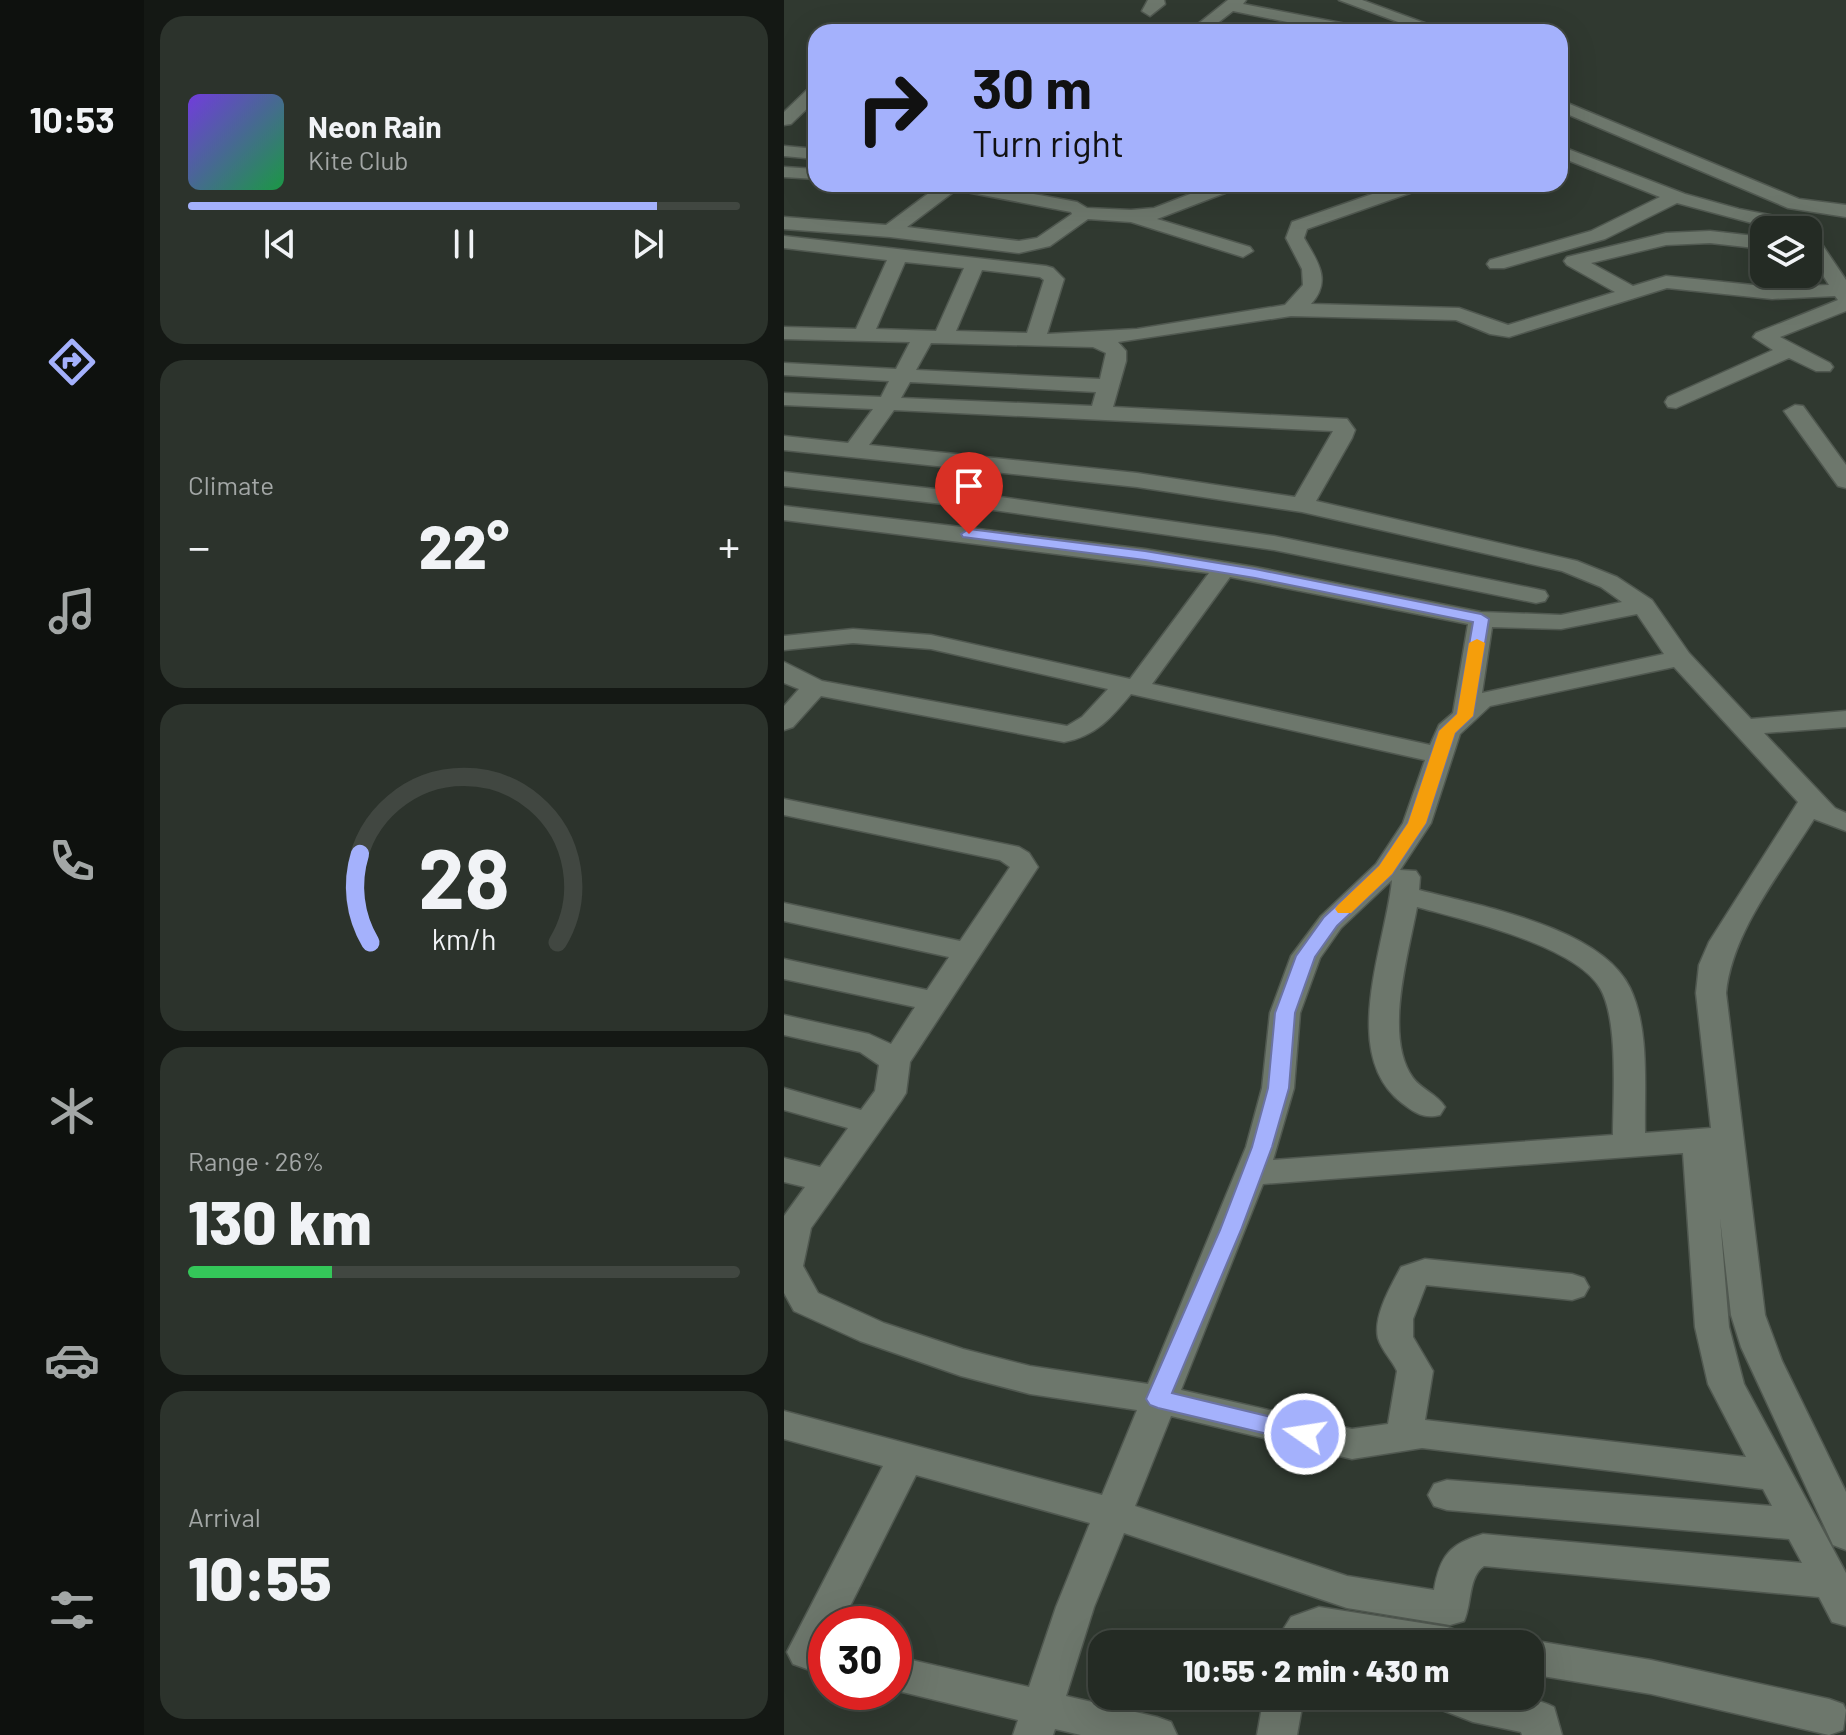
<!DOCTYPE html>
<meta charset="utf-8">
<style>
:root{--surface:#242b24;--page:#2c332c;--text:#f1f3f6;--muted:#a3a7a6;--line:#414741;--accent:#a4b1fc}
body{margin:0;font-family:Barlow,sans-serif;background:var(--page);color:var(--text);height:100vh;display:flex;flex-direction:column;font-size:30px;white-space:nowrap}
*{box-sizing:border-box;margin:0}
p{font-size:26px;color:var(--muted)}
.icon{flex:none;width:44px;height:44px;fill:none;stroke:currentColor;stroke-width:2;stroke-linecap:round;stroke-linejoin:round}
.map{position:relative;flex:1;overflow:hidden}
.panel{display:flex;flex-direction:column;gap:16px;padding:16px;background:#141814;width:640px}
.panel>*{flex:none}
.top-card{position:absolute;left:24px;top:24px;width:760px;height:168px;border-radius:24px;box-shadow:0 8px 32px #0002,0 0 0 2px var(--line);background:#a4b1fc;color:#111;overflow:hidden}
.tools{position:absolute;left:966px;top:216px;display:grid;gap:16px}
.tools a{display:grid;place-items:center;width:72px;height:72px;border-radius:16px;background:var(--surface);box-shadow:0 8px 32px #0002,0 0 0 2px var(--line);font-size:40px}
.speed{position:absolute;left:24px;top:1606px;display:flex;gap:16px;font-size:40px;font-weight:700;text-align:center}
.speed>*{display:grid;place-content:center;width:104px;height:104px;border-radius:50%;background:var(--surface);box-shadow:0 8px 32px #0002,0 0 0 2px var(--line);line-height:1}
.speed .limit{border:12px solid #d22;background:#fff;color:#111}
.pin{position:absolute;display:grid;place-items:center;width:68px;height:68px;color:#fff;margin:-82px -34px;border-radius:50% 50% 50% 0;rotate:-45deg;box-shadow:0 0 8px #0007}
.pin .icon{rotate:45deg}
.me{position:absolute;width:88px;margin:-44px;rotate:283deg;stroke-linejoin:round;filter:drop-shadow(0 0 6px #0008)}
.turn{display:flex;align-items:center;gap:28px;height:168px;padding:0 32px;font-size:36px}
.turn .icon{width:104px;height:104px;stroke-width:2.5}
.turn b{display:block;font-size:56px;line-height:68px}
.big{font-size:60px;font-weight:800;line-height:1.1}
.panel .widget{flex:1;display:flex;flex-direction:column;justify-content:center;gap:12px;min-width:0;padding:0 28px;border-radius:24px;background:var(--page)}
.panel .dial{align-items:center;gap:0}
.dial svg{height:208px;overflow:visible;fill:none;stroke:var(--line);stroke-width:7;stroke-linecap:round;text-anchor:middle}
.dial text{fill:var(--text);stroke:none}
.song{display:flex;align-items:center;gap:24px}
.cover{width:96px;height:96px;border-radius:12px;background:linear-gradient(135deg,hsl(260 70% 55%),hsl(140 70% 35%))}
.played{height:8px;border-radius:4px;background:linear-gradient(90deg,var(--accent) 85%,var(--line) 85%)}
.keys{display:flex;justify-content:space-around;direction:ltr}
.heat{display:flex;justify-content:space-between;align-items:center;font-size:44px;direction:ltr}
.charge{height:12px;border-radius:6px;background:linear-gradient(90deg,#34c759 26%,var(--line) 0)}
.trip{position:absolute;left:304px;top:1630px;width:456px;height:80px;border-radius:24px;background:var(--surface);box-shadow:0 8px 32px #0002,0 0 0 2px var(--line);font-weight:800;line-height:80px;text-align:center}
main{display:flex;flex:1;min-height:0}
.menu{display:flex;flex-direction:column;width:144px;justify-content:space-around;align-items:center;background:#0e110e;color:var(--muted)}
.menu .icon{width:56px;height:56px}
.menu .current{color:var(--accent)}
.menu b{font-size:36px;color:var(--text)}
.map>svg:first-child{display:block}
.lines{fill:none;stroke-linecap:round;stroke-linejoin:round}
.street-casing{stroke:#505850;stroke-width:3}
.street{fill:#6d776c;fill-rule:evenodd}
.route{fill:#a4b1fc;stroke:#6b73a4;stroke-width:2}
.slow{fill:#f59e0b}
</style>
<main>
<nav class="menu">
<b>10:53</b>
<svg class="icon current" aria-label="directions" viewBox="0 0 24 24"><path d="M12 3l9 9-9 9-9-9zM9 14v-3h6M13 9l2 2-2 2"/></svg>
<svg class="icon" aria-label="music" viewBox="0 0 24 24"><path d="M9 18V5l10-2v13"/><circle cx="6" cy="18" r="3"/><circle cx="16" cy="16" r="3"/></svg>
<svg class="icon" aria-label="phone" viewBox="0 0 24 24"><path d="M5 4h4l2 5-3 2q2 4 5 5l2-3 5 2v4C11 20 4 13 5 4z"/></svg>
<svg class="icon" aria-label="climate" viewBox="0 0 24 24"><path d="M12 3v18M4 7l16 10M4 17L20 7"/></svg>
<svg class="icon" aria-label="car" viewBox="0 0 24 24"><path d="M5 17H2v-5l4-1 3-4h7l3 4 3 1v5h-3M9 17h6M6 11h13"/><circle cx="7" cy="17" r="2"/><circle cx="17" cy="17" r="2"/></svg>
<svg class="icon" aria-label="filters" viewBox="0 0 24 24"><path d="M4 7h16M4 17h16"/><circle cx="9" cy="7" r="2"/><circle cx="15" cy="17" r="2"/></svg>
</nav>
<section class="panel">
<div class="widget">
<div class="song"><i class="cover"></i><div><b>Neon Rain</b><p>Kite Club</p></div></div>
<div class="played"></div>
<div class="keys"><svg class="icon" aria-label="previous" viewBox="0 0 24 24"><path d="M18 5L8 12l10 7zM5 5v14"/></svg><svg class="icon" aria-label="pause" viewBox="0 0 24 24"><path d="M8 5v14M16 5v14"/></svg><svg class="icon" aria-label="next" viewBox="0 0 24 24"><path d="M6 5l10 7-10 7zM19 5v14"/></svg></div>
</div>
<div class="widget"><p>Climate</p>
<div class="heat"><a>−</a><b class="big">22°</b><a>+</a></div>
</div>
<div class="widget dial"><svg viewBox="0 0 100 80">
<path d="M14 69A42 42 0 1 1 86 69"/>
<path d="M14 69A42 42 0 0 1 10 35" stroke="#a4b1fc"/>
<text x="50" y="56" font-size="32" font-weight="700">28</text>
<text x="50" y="72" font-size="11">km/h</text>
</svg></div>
<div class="widget"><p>Range · 26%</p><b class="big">130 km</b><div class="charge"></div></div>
<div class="widget"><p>Arrival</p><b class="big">10:55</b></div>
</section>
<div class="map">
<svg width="1062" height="1735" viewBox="0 0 1062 1735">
<rect width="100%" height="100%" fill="#303930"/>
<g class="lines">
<defs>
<g id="street">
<path d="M364,0h16l1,4 -15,12 -8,-5z"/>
<path d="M444,0h18l-3,4 103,20 8,5 -2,3h-15l-104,-21 -27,21h-18z"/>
<path d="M555,0h23l87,32h-24z"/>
<path d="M32,86v14l-25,24 -7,1v-13l26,-25z"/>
<path d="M776,100l239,99 47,6v12l-58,-9 -228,-97z"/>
<path d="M0,146l32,3v10l-32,-3z"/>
<path d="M776,146l125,48 54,15 66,13 2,4 -2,4 -38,-3 -90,-24 -72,36 -101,29h-14l-3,-4 3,-4 101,-29 69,-34 -100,-40z"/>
<path d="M0,167l32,2v10l-32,-2z"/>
<path d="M157,184h39l97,18 10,6 44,2 23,-2 62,-24h25l-3,4 -81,31 93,28 3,4 -10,6 -112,-35 -43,-3 -38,27 -31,7 -129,-16 -106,-8v-12l102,8zM172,190l115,22 1,2 -35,24 -18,3 -112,-14z"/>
<path d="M617,184h26l-3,4 -117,41 -3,9c14,24 28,43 7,66l148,4 49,17 107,-33 -48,-27 -3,-4 3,-4 99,-24 44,-2 54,6v12l-54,-6 -44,2 -75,18 42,23 33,-10 106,11 57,-2 -21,-34v-19l7,2 31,46v31l-66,26 50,26 3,4 -3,4h-14l-27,-13 -113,50 -8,-1 -3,-5 3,-5 105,-47 -20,-13 3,-4 82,-33 -3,-4 -63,3 -105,-11 -158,49 -19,-3 -34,-14 -165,-4 -173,26 8,9v10l-13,46 234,12 8,11 -3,8 -36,63 261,60 40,16 35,23 37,53 62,66 95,-8v16l-82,6 71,75 11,5v18l-32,-12c-32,52 -82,112 -88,174l39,322 17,46 64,131v58l-13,-5 -92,-198 -10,-32 -11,-97 9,109 15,57 102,189v53l-14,-4 -13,-25 -335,-31c-16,11 -12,38 -20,55l-14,4 -103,-17 -223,-75 -30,74 -28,89 91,21 14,5 6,13h-96l-26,-6 -2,6h-40l5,-15 -124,-30v-34l135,31 27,-80 34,-84 -174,-48 -75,149h-15v30l-5,10 -14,5 -14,-5 -6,-12 96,-186 -99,-27v-28l318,84 35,-85 -107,-16 -69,-18 -101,-35 -66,-30 -10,-18v-77l21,-29 -21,-5v-24l36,9 28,-39 -64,-18v-22l77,22 14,-19 4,-26 -19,-13 -76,-17v-20l85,19 22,10 24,-37 -131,-28v-20l143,31 22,-33 -165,-36v-18l176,38 50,-74 -10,-7 -216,-45v-16l235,48 10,6 9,14 -128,195 -4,31 -5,8 -90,127 -8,38 15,27 66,30 79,26 67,17 118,18 98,-237 16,-59 8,-75 21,-57 30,-40 55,-52 27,-41 22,-63 -294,-66c-20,24 -35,42 -67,48l-243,-46 -28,31 -9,3v-24l15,-17 -15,-6v-21l38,19 245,45 15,-9 26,-28 -177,-40 -78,-6 -69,7v-14l69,-7 78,6 199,44 79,-106 -425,-53v-14l361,43 110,18 226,45 80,3 61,-13 -21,-15 -39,-16 -260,-59 -165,-25 -353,-37v-14l64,7 25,-34 -89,-4v-12l97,4 8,-16 -105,-6v-12l112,6 14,-27 -126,-3v-12l72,2 31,-69 -103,-12v-12l262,30 7,2 11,11 -17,55 90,-5 148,-24 18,-20 -1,-16 -16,-31 6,-16zM121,262l59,6 -28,63 -60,-2zM198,270l58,7 4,3 -17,53 -71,-2zM147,343l162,4 13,6 -6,26 -184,-9zM126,382l186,10 -4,14 -191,-8zM110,410l439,21 -38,66 -158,-24 -268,-28zM446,577l238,47 -15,89 -14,12 -9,20 -278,-61zM853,614l27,40 -182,39 10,-66 69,2zM890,667l124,135 -89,140 -10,23 -3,28 15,135 -66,5c-1,-46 5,-103 -15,-145 -29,-61 -151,-82 -211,-98l1,-13 -4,-6 -16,-1 31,-47 29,-89 30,-28zM608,880c-6,64 -54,174 10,223 13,10 22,16 38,12l5,-8c-8,-13 -23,-17 -32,-29 -30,-41 -4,-126 4,-171 47,13 158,38 183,81 19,32 13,110 13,147l-340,25 21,-72 6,-75 20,-55 21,-30zM899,1153l12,174 13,57 38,73 -321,-37 8,-49 -20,-34v-18l13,-34 146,15 12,-4 5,-9 -5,-9 -12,-4 -147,-15 -24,8c-10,19 -28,49 -23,71 4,13 14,22 19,33l-9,53 -36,5 -171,-39 82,-206zM387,1416l181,43 70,-11 341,41 9,17 -325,-26 -13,4 -6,11 6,11 13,4 342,29 13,24 -319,-29c-33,10 -43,21 -49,56l-87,-14 -212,-70z"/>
<path d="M1011,405l8,1 43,59v23l-8,-2 -54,-75z"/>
<path d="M0,472l195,22 295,42 262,53 9,2 3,5 -3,5 -9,2 -262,-53 -295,-42 -195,-22z"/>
<path d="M535,1607l128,20 14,5 6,12h-127l-21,-3 -3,3h-42l17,-27z"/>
<path d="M746,1640l121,20 178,39 14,5 3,6 -3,20 -14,5 -178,-41 -121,-20v-30h-11z"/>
<path d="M480,1696h40l-7,39h-40z"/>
<path d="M647,1696c40,0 86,-7 123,11l8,28h-40l-1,-3 -48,-10 -36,-14z"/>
</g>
</defs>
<use href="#street" class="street-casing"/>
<use href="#street" class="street"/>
</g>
<path class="route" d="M185,529l176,22 110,18 226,45 8,5 -16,97 -18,17 -29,90 -34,51 -55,52 -22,31 -20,56 -6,75 -17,59 -31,83 -69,163 141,34 3,7 -3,6 -8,3 -147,-35 -8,-3 -4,-6 74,-169 32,-83 16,-59 7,-75 21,-57 28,-39 55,-51 29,-43 31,-92 18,-17 16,-92 -218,-44 -110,-18 -182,-23 -2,-3z"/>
<path class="slow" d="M693,639l8,4 -12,73 -18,17 -29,90 -34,51 -41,39h-13l-3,-4 3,-4 41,-39 29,-43 31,-92 18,-17 12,-71z"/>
</svg>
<div class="tools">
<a><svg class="icon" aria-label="layers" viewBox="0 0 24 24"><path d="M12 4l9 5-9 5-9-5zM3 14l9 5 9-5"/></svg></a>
</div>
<div class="speed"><div class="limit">30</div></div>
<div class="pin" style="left:185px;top:534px;background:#d93025"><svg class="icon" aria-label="arrive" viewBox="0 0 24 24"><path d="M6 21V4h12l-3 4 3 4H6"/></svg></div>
<svg class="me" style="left:521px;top:1434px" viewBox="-20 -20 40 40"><circle r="17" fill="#a4b1fc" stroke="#fff" stroke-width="3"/><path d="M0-11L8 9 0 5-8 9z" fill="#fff"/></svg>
<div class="trip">10:55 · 2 min · 430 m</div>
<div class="top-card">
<div class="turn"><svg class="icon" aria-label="right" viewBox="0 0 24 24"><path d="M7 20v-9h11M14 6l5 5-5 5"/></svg><div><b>30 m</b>Turn right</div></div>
</div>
</div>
</main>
